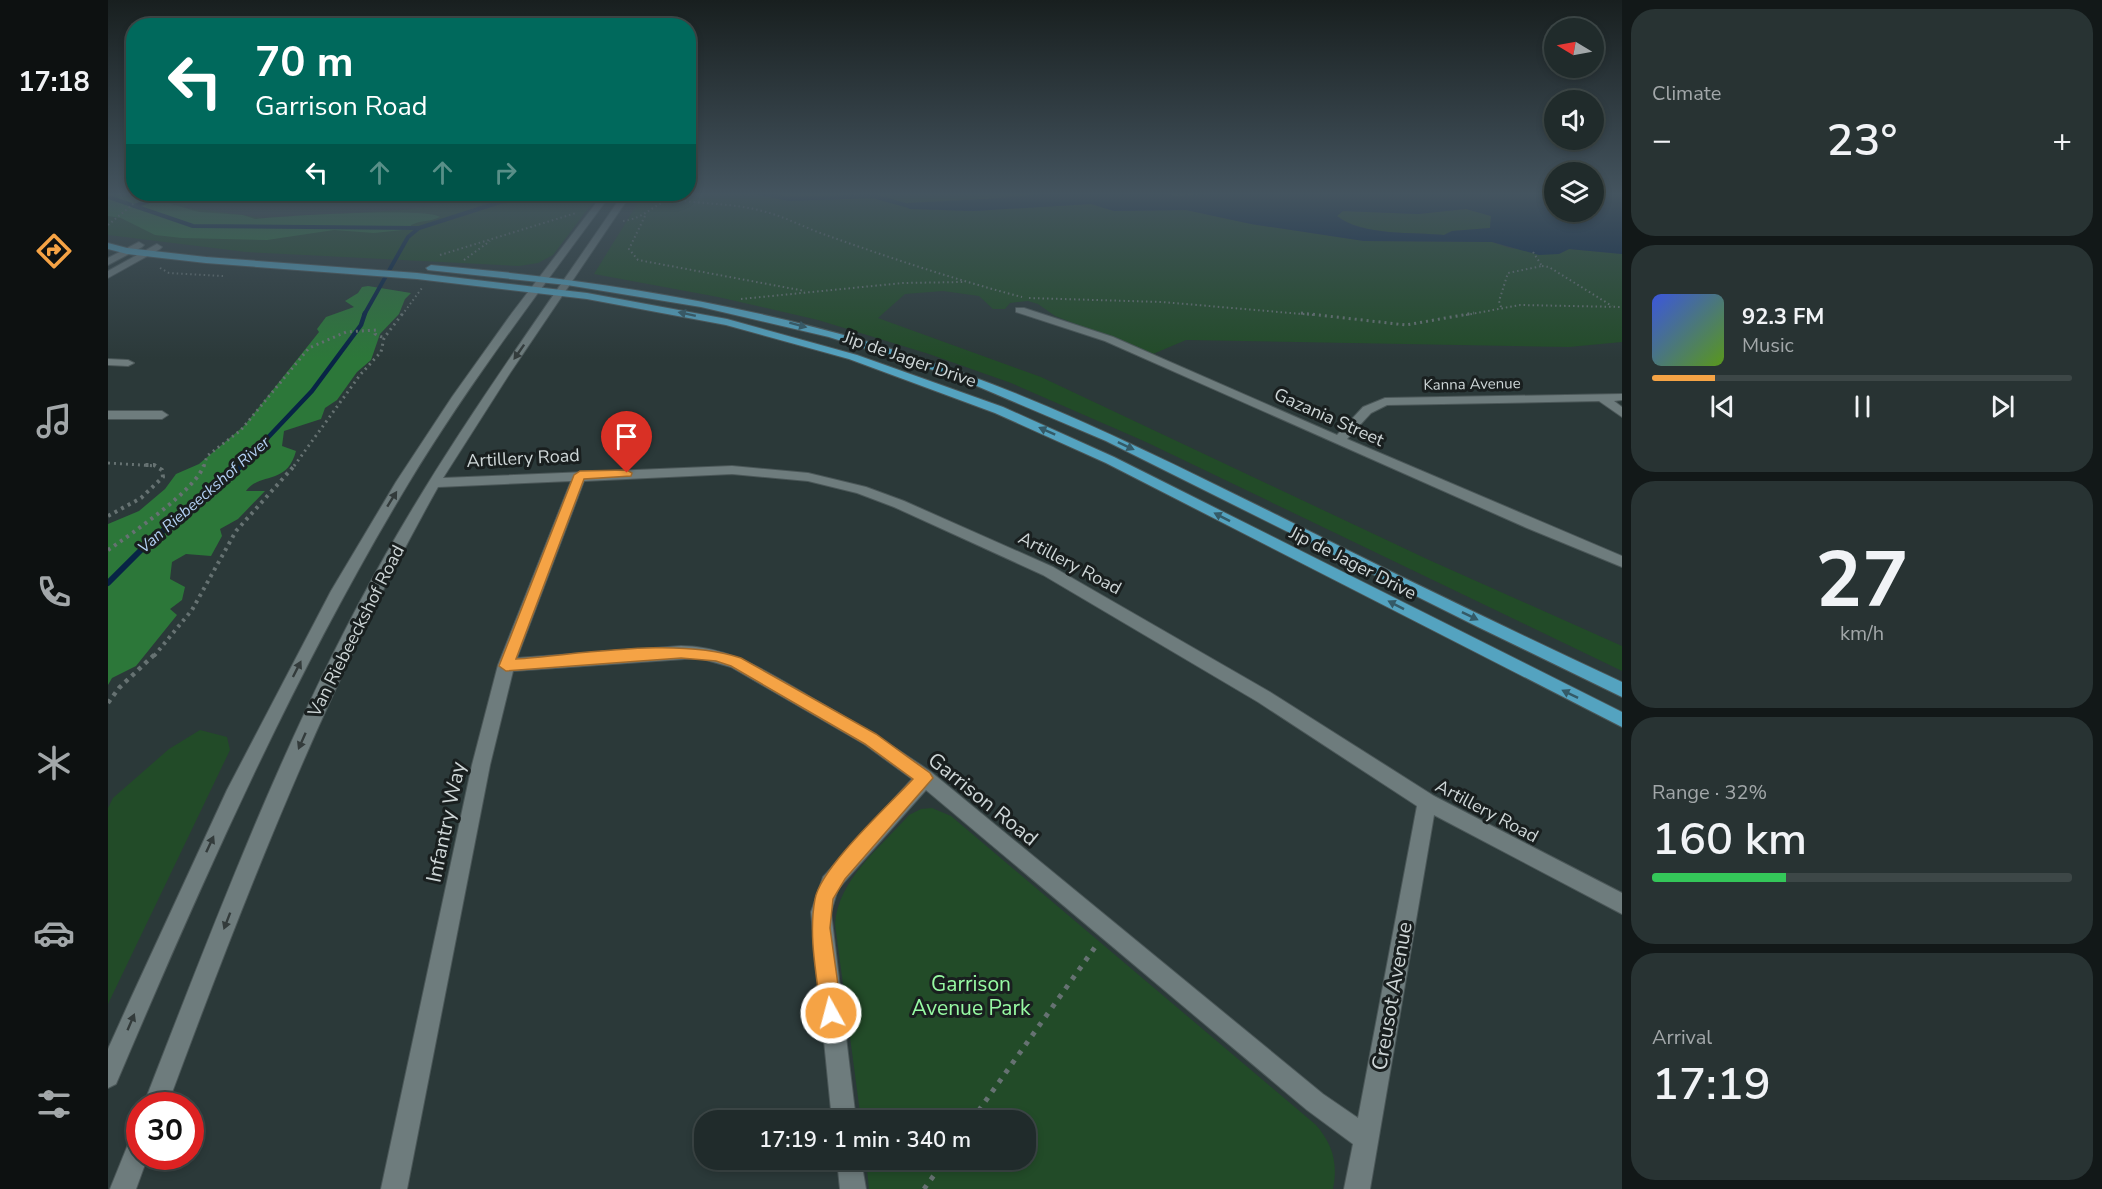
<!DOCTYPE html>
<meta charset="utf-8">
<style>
:root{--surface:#202b2b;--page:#283333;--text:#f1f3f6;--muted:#a2a7a9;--line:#3d4747;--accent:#f5a345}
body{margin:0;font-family:"Nunito Sans",sans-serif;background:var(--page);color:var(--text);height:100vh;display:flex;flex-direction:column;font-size:22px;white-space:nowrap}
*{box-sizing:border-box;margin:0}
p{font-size:20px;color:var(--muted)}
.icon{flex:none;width:33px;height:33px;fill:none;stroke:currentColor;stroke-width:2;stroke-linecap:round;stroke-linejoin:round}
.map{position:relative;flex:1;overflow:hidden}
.sheet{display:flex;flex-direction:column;gap:9px;padding:9px;background:#121818;width:480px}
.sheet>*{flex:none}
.top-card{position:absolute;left:18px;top:18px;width:570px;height:183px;border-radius:24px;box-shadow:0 3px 9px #0003,0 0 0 2px var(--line);background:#00695c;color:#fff;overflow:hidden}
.needle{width:39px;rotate:280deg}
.controls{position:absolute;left:1436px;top:18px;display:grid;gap:12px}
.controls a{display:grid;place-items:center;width:60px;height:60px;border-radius:50%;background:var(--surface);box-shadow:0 3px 9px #0003,0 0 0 2px var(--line);font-size:30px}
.speed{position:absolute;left:18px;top:1092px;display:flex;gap:12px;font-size:30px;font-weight:700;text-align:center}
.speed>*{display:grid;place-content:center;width:78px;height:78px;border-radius:50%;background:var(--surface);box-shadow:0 3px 9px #0003,0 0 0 2px var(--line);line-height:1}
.speed .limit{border:9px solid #d22;background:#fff;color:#111}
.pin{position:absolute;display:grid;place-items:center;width:51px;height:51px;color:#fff;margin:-62px -26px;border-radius:50% 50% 50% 0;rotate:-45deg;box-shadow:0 0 6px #0007}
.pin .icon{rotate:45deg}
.me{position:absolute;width:66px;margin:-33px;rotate:353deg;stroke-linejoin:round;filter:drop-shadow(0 0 4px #0008)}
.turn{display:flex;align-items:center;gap:21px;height:126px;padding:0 30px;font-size:27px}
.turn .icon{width:78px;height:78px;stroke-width:2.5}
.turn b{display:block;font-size:42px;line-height:51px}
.lanes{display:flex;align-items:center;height:57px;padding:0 30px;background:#0003;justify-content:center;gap:30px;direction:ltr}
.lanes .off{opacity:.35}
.big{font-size:45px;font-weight:600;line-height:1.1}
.sheet .widget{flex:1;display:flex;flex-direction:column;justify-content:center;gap:9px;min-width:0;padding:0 21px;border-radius:24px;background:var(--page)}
.sheet .dial{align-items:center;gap:0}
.dial b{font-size:78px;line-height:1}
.song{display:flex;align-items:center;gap:18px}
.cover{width:72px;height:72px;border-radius:9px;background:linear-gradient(135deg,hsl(230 70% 55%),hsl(90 70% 35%))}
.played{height:6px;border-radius:3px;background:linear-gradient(90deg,var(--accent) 15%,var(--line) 15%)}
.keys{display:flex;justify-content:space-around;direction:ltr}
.heat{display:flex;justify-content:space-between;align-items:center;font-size:33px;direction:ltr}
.charge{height:9px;border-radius:4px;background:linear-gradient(90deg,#34c759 32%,var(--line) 0)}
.trip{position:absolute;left:586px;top:1110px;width:342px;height:60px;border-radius:24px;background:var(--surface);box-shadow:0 3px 9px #0003,0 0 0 2px var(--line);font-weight:600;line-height:60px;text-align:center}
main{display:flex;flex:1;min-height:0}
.menu{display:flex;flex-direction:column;width:108px;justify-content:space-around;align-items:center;background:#0d1111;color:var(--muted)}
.menu .icon{width:42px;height:42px}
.menu .selected{color:var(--accent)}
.menu b{font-size:27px;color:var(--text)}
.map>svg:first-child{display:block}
.green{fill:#224b28}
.forest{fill:#2c7739}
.water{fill:#082446;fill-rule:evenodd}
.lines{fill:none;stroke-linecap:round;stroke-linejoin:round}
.stream-far2{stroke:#082446;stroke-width:4}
.stream-far1{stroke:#082446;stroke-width:4.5}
.stream{stroke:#082446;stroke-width:6}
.minor-casing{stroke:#4b5758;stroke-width:2}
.major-casing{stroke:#4b5758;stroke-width:2}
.path-far4{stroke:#667272;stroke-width:2;stroke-dasharray:1.5 3;stroke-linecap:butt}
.path-far3{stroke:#667272;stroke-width:3;stroke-dasharray:2 4;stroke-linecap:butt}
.path-far2{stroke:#667272;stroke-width:4;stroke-dasharray:3 4.5;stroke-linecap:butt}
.path-far1{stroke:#667272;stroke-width:4.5;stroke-dasharray:4 5;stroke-linecap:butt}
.path{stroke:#667272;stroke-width:5;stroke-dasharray:4.5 7;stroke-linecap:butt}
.minor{fill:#6e7c7d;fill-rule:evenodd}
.major{fill:#54a3c0;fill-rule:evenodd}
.oneway{fill:#345a67}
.oneway2{fill:#333b3b}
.route{fill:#f5a345;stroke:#9f6a2d;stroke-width:1.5}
.labels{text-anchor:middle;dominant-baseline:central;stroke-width:6;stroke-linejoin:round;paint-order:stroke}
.far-street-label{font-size:15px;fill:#ced6d7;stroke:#191f1f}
.far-water-label{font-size:16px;font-style:italic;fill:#b3d0f4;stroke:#191f1f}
.street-label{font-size:18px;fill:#ced6d7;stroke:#191f1f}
.near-street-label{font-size:21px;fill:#ced6d7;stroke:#191f1f}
.near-park-label{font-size:21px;fill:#97faa3;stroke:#191f1f}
</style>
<main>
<nav class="menu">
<b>17:18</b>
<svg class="icon selected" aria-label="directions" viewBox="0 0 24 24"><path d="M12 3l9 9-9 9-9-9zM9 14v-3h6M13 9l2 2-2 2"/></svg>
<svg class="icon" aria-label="music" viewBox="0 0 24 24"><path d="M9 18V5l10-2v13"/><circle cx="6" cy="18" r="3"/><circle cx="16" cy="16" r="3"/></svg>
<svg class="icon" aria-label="phone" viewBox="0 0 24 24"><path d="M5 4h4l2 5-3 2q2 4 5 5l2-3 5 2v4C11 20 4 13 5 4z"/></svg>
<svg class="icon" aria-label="climate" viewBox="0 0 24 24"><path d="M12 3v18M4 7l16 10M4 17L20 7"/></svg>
<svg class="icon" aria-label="car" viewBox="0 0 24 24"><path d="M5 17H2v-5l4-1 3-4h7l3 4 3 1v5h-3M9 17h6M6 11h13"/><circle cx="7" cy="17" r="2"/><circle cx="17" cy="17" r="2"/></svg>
<svg class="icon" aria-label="filters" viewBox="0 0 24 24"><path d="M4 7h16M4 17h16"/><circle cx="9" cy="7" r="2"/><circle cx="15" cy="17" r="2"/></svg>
</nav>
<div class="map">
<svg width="1514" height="1189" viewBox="0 0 1514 1189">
<rect width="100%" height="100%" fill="#2b3939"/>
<g class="green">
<path d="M0,193l100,1 -24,13 79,11 140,-8 108,-16h33l-59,8 -19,11 -54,16 7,1 86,-27h23l35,-8 36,-1 -46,61 -15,8 -19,3 -273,-14 -138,-17z"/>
<path d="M581,193h433c-72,0 -142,6 -214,10l1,6 65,2 117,-7 23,7 72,-1 65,14 113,17 128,1 17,6 50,6 10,-5 53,5v88l-53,5 -383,-7 -33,14 -98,-38 -17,-12 -10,-3 -18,2 -5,6h-12l-14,-13 -36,-5 -38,3 -27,24 163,59 388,183 193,86v25l-476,-229 -135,-59 -82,-29 -111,-34 -100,-23 -124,-23 42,-68 4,-12z"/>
<path d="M1358,209l25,7 -1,12 -38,3 -8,4c-31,-3 -81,1 -107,-19l5,-5 76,3z"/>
<path d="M92,730l27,7 3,13 -122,254v-196l5,-10 56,-49z"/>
<path d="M824,808l19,8 365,309c17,20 22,38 17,64h-464l-3,-29h160v-40h-165l-26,-196c3,-45 46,-77 74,-109l12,-6z"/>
</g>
<g class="forest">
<path d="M0,193l28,1 63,18 44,3 12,4c22,-3 175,-12 185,-2 -10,5 -19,3 -29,8l1,4 -38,4 -40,-3 -67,10 -85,-2 -27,-3 -34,-17 -13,-2z"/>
<path d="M260,286l43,7 -6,6 -6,15 -19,20 -9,26 -14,12 -20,28 -12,8 -4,11 -37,12 -2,15 14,5c-9,35 -37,21 -50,40h19l-27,28 -18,10 2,7 -11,20 -25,-2 -14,8 -2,17 15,8 -3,13 -12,9 7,6 -41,51 -24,12 -4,7v-161l31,-13 26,-22 11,-15 23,-10 45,-38 75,-94 -2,-3 9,-12 28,-10 -9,-6 13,-8 4,-6z"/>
</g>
<path class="water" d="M939,193h117l12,3 54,-3h324v19h39v-19h29v61l-53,-5 -10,5 -20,1 -47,-13 -128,-1 -113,-17 -65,-14 -72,1 -23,-7 -117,7 -65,-2 -1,-6 96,-5zM1358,209l25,7 -1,12 -38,3 -8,4c-30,-3 -82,1 -107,-19l6,-5 75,3z"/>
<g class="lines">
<g class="stream-far2">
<path d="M650,193l32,6 83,-3 36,10"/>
<path d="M0,197l85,29 226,2 81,-26 68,-8"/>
<path d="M26,206l38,-12"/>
<path d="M256,315l44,-78 11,-9"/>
</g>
<path class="stream-far1" d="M133,466l71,-75 49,-66 4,-12"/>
<path class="stream" d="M0,583l38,-38 96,-80"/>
<defs>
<g id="minor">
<path d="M167,194h116l-4,2 -75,3z"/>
<path d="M495,194h8c-70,95 -142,189 -203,290 -115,191 -205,395 -292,600l-8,4v-39l23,-51 96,-208 104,-199 65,-109 56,-85 60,-84z"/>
<path d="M515,194h8l-121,179 -67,105 289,-12 76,7 58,14 38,14 149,66 217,125 164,104 188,97v21l-188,-99 -64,374h-26l9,-45 -46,-34 -381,-320 -88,99 -7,23 25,208h-24l-21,-208 12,-35 89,-98 -48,-35 -133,-77 -32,-9 -186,13 -23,94 -83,424h-26l91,-424 26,-100 73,-184 -133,6c-111,198 -192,406 -271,619h-24c73,-187 144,-377 243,-552 71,-125 156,-241 237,-360zM624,474l76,7 49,12 37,14 149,68 215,127 159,104 -59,312 -35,-24 -392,-322c-40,-28 -81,-53 -124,-77 -40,-23 -78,-49 -126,-49l-164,12 67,-177z"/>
<path d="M31,242l5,3 -2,2 -34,18v-7z"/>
<path d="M49,244l5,3 -2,2 -52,29v-7z"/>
<path d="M908,308h8l89,29 224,98 26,-28 22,-9 237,-4v6l-8,1 8,6v10l-23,-16 -212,4 -16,8 -24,26 275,117v11l-95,-39 -422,-187 -89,-29z"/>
<path d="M0,359l20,1 6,3 -6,3 -20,-1z"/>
<path d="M0,411h54l6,4 -6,4h-54z"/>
<path d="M32,1134v22h8l-12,33h-26l21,-52z"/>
<path d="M729,1160h24l5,29h-26z"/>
</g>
<g id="major">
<path d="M0,243l19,5 79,9 211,16 170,20 140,26 130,36 146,52 111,50 508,255v15l-516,-264 -111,-50 -146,-54 -123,-34 -139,-26 -170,-20 -211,-16 -79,-9 -19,-5z"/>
<path d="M323,265c183,16 364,46 537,110 106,39 208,90 309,140 114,57 229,113 345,167v15l-144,-70 -372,-186 -148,-63 -129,-41 -128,-30 -134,-22 -139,-15 -2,-2z"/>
</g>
</defs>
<use href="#minor" class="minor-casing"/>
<use href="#major" class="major-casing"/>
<g class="path-far4">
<path d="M546,194c35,12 72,7 108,17 22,5 43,17 64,24 64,23 130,45 196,62"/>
<path d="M537,216l-16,33 9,11 167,31"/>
<path d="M515,221c22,-3 28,-15 46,-21"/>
<path d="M0,225l37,-31"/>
<path d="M332,255l136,-42"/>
<path d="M356,260l26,-19"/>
<path d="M1434,266l7,1 63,39"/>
<path d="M52,268l9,5 54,3"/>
<path d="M921,298l133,4 152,13"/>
<path d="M633,299l162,-16 60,-1"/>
<path d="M1393,307l-2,-6 9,-28 34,-7 -9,-14"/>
<path d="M294,315l20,-27"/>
<path d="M1358,315l54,-10 102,2"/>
</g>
<g class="path-far3">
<path d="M1193,313l105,12 68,-12"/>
<path d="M0,463l48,3"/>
<path d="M96,466l3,-10 34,-26 68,-82 37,-16 30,-2 -1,4 9,4"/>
<path d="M186,466l66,-91 21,-23 3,-14 19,-25"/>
</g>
<g class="path-far2">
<path d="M0,516l33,-18 22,-21 -1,-7 -8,-5h-9"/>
<path d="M0,550c23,-16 88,-60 96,-85"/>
<path d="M46,656l38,-46 44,-79 59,-66"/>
</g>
<path class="path-far1" d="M0,703l11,-15 36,-34"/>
<g class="path">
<path d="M864,1120l126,-177"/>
<path d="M816,1189l21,-29"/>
</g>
<use href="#minor" class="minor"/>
<use href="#major" class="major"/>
</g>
<defs><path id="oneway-solid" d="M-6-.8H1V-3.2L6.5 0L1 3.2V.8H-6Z" transform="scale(1.5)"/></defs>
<g class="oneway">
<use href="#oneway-solid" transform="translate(579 314) rotate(-168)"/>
<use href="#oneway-solid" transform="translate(690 325) rotate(15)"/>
<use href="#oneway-solid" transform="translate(939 431) rotate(-156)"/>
<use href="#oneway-solid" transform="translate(1018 446) rotate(25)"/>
<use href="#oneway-solid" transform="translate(1114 517) rotate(-153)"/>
<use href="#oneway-solid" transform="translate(1288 605) rotate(-153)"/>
<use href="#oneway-solid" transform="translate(1362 616) rotate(26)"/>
<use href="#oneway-solid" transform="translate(1462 694) rotate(-154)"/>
</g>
<g class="oneway2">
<use href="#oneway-solid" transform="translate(411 352) rotate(125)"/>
<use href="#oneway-solid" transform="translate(284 499) rotate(-58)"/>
<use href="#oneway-solid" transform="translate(189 669) rotate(-63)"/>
<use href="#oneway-solid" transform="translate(194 741) rotate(114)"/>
<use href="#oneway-solid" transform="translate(102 844) rotate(-65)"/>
<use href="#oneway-solid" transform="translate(119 921) rotate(111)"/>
<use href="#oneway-solid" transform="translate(23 1022) rotate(-67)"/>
</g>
<linearGradient id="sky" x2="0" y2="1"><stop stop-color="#181f1f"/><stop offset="0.54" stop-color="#44545f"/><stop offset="1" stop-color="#44545f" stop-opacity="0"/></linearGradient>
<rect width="1514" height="359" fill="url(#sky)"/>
<path class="route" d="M519,470l5,3 -1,3 -47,3 -68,180c68,-5 161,-22 225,-1l135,76 54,39 3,5 -88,101 -12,20 -3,29 12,85 -3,7 -8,3 -7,-3 -3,-7c-4,-37 -13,-77 -6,-114 6,-32 74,-94 98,-120l-48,-35 -134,-78 -15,-5 -35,-3 -175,13 -7,-5 75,-191 6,-4z"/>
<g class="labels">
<g class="far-street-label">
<text transform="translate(1364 384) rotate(-1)">Kanna Avenue</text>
</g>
<g class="far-water-label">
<text transform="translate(96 495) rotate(-41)">Van Riebeeckshof River</text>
</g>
<g class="street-label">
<text transform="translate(802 359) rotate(19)">Jip de Jager Drive</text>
<text transform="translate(1221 417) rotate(24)">Gazania Street</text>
<text transform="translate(415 458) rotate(-3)">Artillery Road</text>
<text transform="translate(962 563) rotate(28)">Artillery Road</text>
<text transform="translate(1245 563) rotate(27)">Jip de Jager Drive</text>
<text transform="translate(248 631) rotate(-63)">Van Riebeeckshof Road</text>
<text transform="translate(1379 811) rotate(28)">Artillery Road</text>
</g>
<g class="near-street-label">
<text transform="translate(875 799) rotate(39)">Garrison Road</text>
<text transform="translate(338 822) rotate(-78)">Infantry Way</text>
<text transform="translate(1284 996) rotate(-80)">Creusot Avenue</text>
</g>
<g class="near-park-label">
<text x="863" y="984">Garrison<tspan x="863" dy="24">Avenue Park</tspan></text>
</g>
</g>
</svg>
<div class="controls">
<a><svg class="needle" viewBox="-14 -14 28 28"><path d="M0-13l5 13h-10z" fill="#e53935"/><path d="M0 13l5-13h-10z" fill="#a2a7a9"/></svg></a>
<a><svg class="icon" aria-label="sound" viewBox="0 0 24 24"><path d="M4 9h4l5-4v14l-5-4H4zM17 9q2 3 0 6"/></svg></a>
<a><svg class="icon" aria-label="layers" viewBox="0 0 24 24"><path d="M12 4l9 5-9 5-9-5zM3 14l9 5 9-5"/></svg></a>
</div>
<div class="speed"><div class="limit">30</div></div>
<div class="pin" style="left:519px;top:473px;background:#d93025"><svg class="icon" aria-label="arrive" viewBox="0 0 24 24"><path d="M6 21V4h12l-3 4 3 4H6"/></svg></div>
<svg class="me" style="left:723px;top:1013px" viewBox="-20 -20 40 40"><circle r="17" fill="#f5a345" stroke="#fff" stroke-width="3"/><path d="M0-11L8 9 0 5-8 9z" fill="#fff"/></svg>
<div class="trip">17:19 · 1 min · 340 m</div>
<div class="top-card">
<div class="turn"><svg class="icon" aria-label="left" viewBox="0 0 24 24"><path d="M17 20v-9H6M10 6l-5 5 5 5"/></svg><div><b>70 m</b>Garrison Road</div></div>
<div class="lanes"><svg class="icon" aria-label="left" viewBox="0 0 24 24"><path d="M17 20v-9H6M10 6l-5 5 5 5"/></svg><svg class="icon off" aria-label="ahead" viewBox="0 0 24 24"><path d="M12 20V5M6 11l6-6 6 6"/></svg><svg class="icon off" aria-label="ahead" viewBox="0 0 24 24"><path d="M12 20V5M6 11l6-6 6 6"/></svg><svg class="icon off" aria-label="right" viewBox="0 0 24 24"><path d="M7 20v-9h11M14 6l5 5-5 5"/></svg></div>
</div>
</div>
<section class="sheet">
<div class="widget"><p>Climate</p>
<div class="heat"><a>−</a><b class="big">23°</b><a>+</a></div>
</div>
<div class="widget">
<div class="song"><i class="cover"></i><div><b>92.3 FM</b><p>Music</p></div></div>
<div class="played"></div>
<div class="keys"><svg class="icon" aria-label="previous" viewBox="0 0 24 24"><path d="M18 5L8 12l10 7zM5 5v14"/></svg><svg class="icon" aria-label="pause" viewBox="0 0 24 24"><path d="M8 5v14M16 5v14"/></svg><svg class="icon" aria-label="next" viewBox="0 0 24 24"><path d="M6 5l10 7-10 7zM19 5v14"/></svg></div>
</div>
<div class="widget dial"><b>27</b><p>km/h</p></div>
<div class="widget"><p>Range · 32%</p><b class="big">160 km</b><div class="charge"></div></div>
<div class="widget"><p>Arrival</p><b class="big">17:19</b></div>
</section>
</main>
